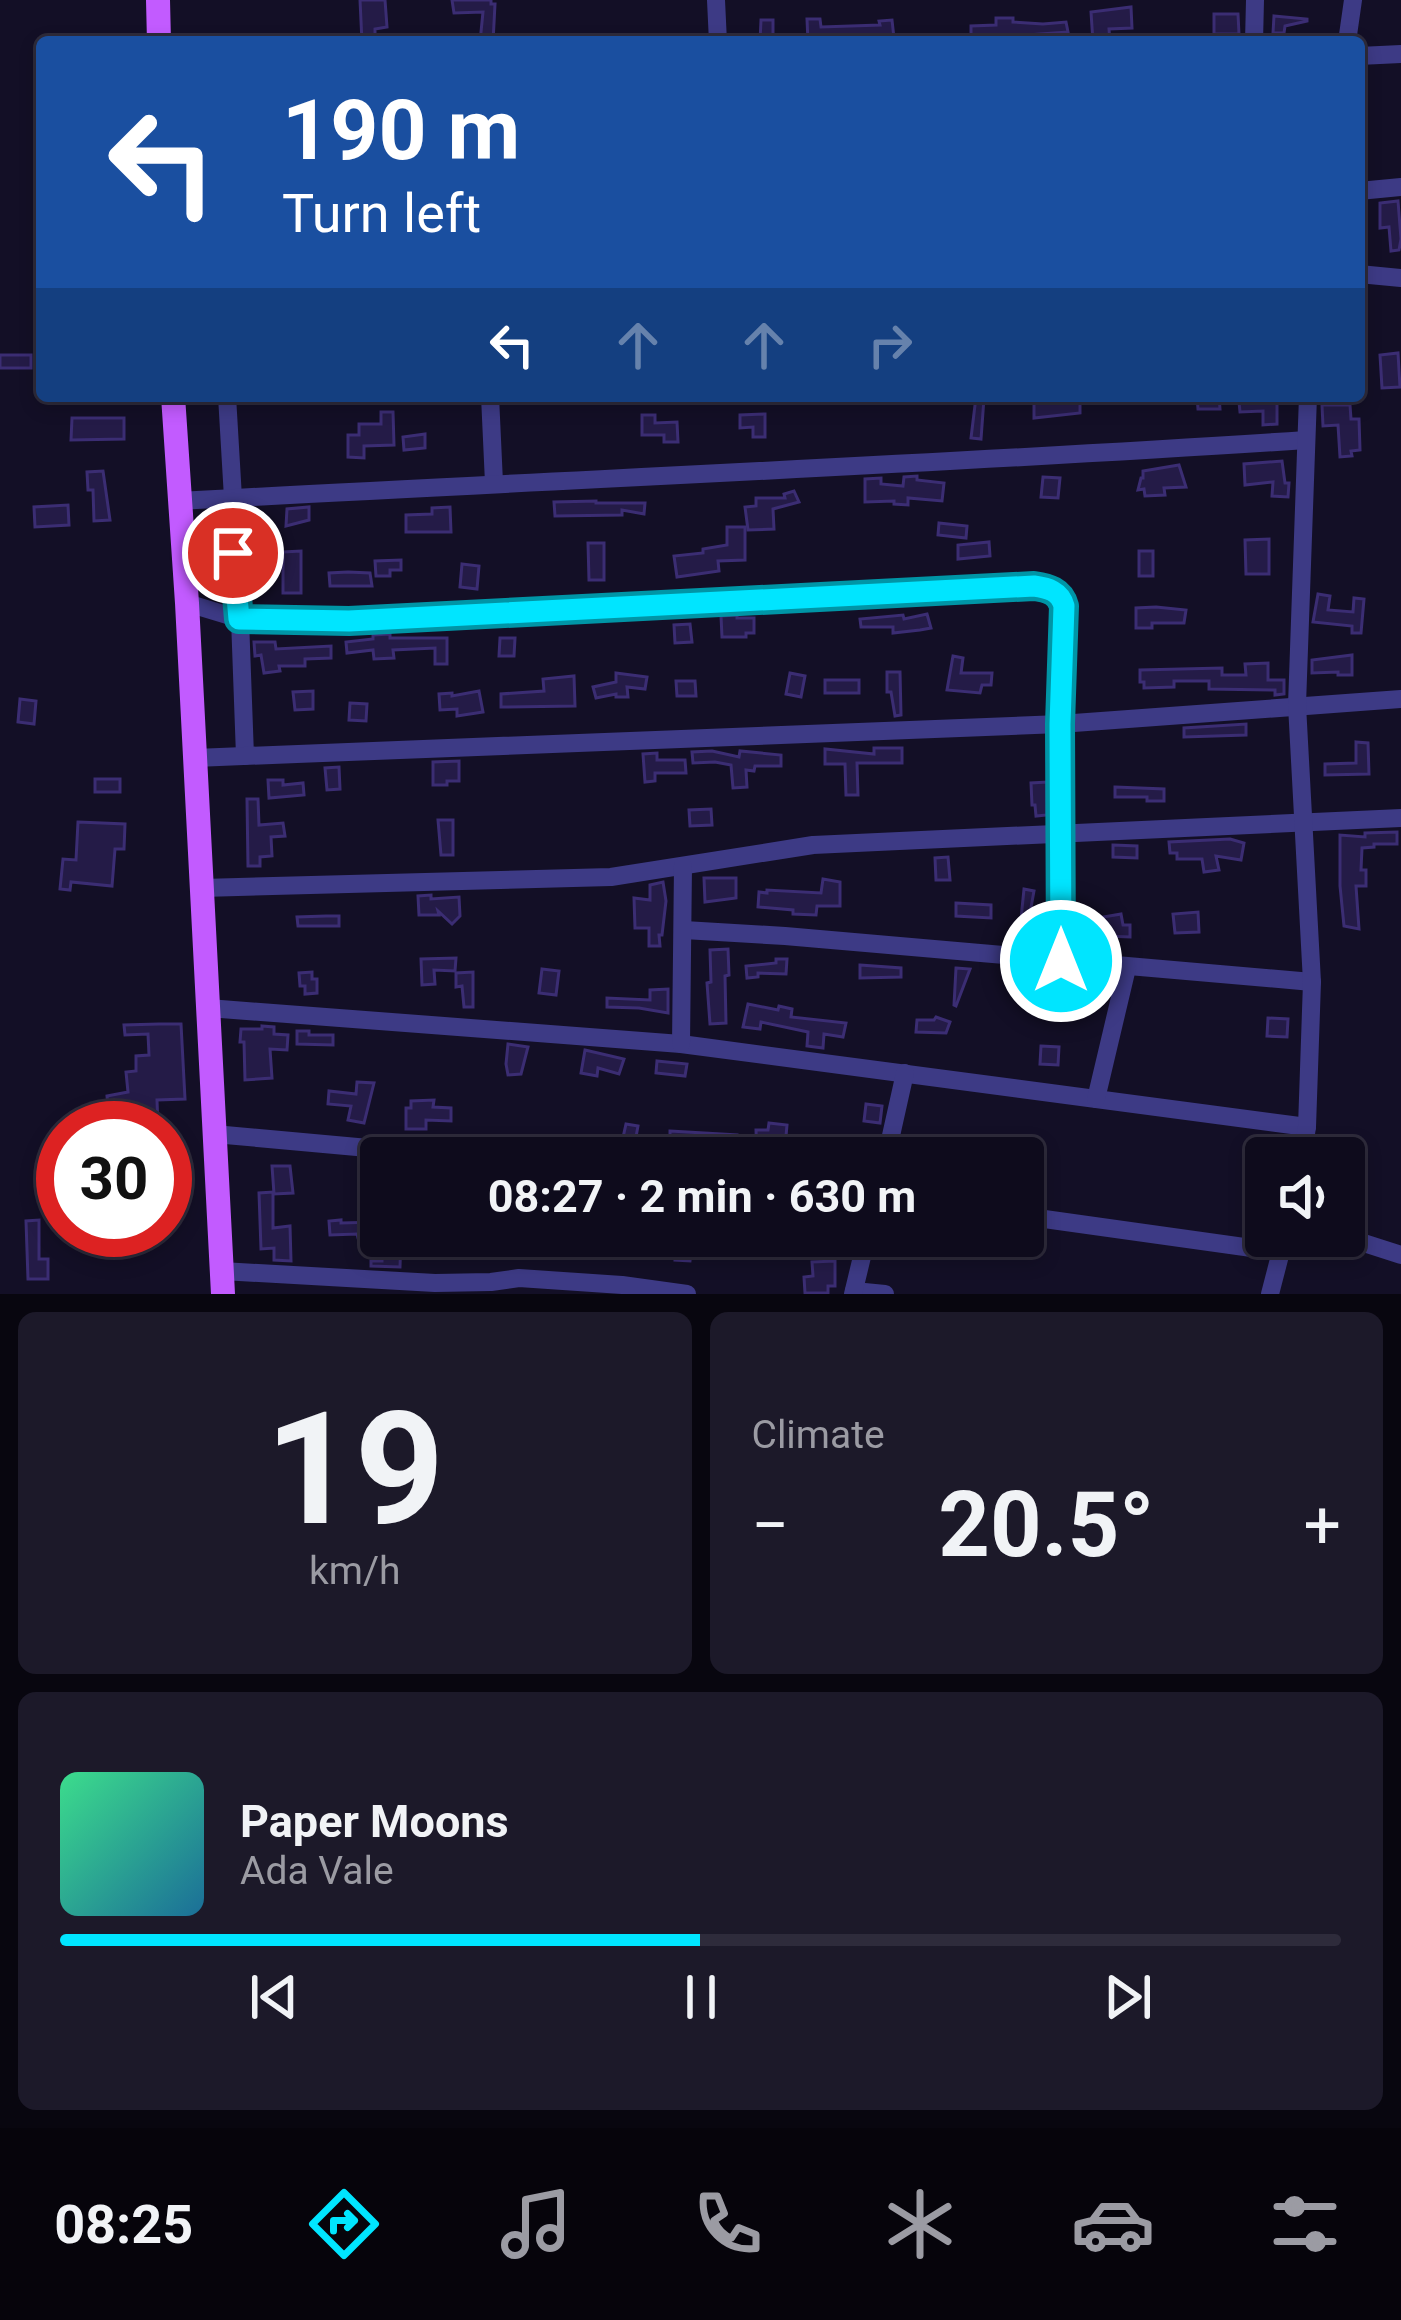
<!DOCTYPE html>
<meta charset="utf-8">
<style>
:root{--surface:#0e0b1c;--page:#1c1929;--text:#f1f3f6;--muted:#9b9ba3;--line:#2e2b3b;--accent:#00e5ff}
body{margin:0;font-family:Roboto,sans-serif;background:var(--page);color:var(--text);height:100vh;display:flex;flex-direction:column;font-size:45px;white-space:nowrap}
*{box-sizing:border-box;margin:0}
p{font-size:39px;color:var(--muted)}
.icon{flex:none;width:66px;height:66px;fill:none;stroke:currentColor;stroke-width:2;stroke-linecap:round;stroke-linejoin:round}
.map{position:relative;height:1294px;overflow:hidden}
.drawer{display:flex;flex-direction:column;gap:18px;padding:18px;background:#08060f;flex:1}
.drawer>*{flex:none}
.hud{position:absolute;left:36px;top:36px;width:1329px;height:366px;border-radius:12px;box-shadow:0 6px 18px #0003,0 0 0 3px var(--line);background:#1a4fa0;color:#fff;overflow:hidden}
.tools{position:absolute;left:1245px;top:1137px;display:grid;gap:24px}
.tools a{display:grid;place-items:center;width:120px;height:120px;border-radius:12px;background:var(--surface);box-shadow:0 6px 18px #0003,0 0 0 3px var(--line);font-size:60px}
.speed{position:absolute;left:36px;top:1101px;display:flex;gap:24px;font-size:60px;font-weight:700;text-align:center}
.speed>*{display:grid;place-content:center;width:156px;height:156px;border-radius:50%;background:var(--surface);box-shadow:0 6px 18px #0003,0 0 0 3px var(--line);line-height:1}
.speed .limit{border:18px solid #d22;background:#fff;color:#111}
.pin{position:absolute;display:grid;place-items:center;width:102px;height:102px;color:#fff;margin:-51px;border:6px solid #fff;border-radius:50%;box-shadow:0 3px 12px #0007}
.me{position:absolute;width:132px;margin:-66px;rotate:0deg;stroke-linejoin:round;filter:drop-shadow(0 0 9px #0008)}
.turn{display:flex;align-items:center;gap:42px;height:252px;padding:0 48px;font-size:54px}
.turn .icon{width:156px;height:156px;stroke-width:2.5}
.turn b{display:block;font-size:84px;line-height:102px}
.lanes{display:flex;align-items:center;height:114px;padding:0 48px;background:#0003;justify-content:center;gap:60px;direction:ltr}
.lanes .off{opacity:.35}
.big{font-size:90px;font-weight:700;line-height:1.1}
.drawer .tile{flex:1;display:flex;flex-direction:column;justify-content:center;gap:18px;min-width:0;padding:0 42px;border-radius:18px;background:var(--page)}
.drawer .dial{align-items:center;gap:0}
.dial b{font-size:156px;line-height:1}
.song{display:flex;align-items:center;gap:36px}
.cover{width:144px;height:144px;border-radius:18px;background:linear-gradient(135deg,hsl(150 70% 55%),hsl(200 70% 35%))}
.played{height:12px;border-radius:6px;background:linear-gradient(90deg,var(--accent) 50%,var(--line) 50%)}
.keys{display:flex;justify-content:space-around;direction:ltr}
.heat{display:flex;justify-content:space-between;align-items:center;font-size:66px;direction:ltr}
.drawer .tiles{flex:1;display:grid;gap:18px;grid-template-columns:1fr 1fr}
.tile:last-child{grid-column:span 2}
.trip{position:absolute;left:360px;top:1137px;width:684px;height:120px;border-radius:12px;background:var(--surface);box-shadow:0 6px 18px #0003,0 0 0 3px var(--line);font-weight:700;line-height:120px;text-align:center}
.tab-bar{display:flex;height:192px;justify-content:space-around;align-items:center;background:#06040b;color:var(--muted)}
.tab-bar .icon{width:84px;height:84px}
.tab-bar .on{color:var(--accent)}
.tab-bar b{font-size:54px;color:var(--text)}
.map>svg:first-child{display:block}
.building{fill:#241b47;stroke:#3b2d73;stroke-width:3}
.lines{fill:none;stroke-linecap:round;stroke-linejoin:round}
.minor{stroke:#3d3a85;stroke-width:18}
.major{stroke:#c25bff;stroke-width:24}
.route-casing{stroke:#0095a6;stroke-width:30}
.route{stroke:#00e5ff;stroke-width:21}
</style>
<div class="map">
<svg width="1401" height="1294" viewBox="0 0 1401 1294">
<rect width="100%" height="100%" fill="#130f26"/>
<g class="building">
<path d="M360,0h25l2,27 -12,2v13h-13z"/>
<path d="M452,0h39v4h4l-2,38h-13l3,-30 -29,1z"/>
<path d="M1131,7l1,21 -23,1 1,13h-17l-2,-30z"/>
<path d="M1214,14h24l1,20h-25z"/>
<path d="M1274,16l33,3v2l-22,5 -1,7h-11z"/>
<path d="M996,18h17v4l30,2 23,-2 2,10 -97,7v-13l25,-1z"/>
<path d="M807,19h13l1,8 59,-2 -1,-4 13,-1 2,18 -86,4z"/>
<path d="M761,20h12v22h-13z"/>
<path d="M1398,201l3,38 -2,11 -8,1 -2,-24 -9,1v-25z"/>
<path d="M1398,353l2,34 -18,1 -2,-33z"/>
<rect x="0" y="355" width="31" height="13"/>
<path d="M1034,396l46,2v15l-46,5z"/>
<path d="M1197,396h22l1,13h-22z"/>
<path d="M1247,396h13v4l17,-2v26l-14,1v-14l-23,1 -1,-10h8z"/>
<path d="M976,397l8,1 -3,41 -10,-1z"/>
<path d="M1322,405h28l1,14h8l1,31 -9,1 1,5 -12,1 -2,-32 -15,1z"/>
<path d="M381,412h12l1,33 -30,1v12l-16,-1v-22h11v-11h22z"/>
<path d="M765,414v23h-12v-10l-13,1v-13z"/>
<path d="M642,415h13v8l22,-1 1,20h-14v-7h-22z"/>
<path d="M72,418h52v21l-53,1z"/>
<path d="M425,434v14l-21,2 -1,-13z"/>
<path d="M1282,461l3,22h4l-1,14 -16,-1 1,-14 -28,3 -1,-21z"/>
<path d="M1179,465l7,22 -22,1 1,7 -20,1 -1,-7 -6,1 3,-12h2v-7z"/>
<path d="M103,471l7,49 -16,1 -1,-31h-5l-1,-18z"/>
<path d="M917,476v4l27,3 -2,18 -34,-3v7l-14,-1v-3l-29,1v-23l16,-1v6l22,2 1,-9z"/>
<path d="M1043,477l17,1 -2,20 -17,-1z"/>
<path d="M794,491l5,11 -26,7 1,20 -26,1 -3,-23 11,-1v-8h29l-1,-4z"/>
<path d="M596,501v2h49l-1,11 -22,-4v5l-67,1 -1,-14z"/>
<path d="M68,505l1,20 -34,2 -1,-20z"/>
<path d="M309,507v13l-23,6 1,-17z"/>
<path d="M450,507l1,25h-45v-17l26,-1v-6z"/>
<path d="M939,523l28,3 -1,12 -28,-3z"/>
<path d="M727,527h18v33l-27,1 1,10 -42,6 -3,-21 29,-3v-4l24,-4z"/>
<path d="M1269,539v35h-23l-1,-34z"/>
<path d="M989,542l1,14 -32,3v-14z"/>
<path d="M588,543h16v37h-15z"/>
<path d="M301,551v42h-18v-41z"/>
<rect x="1139" y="551" width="14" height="25"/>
<path d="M401,560v10h-11v6h-14l-1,-15z"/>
<path d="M462,564l17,2 -2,23 -17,-2z"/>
<path d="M348,572l22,1 2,13h-42l-1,-13z"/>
<path d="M1318,594l12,2 -2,14 25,2 1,-14 10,1 -3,34h-9v-7l-39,-4z"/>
<path d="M1156,607l30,3 -2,13h-32v5h-16v-20z"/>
<path d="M927,614l4,14 -11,2 -27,3v-6h-32l-1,-8 43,-4 1,4z"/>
<path d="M737,615v3h17v15h-8v4h-24l-1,-21z"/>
<path d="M690,624l2,18 -17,1 -1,-18z"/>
<path d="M390,634v4h57v26h-12v-16l-42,2 1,8 -20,1 -1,-9 -26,3 -1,-11 27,-3v-4z"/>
<path d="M500,638h15l-1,18h-15z"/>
<path d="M254,642h21l1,7 55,-3v12l-26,1v7h-26l1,5 -16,2 -3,-18 -6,1z"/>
<path d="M1352,655v20h-14v-3l-26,1v-13z"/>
<path d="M953,656l10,2 -2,15h31l-1,12h-9l-2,8 -33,-3z"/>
<path d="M1268,663v17h16v14l-9,1v-5l-66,-1v-8h-35v6l-30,1v-6h-4v-12l82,-2v7h24l-1,-11z"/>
<path d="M887,672h13l1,43 -6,1 -4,-24h-4z"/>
<path d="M616,673l31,4 -2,12 -18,-2 1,10h-12v-3l-20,4 -3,-11 23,-5z"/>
<path d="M790,673l15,3 -4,21 -15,-3z"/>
<path d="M574,676l1,30 -74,1v-13l43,-3 -1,-12z"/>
<rect x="825" y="680" width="34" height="13"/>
<path d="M676,681h19l1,15h-19z"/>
<path d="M313,691v18l-18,1 -2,-18z"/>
<path d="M479,691l4,21 -26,4v-7l-17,1 -1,-16 13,-1v3z"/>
<path d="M20,699l16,2 -2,23 -16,-2z"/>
<path d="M350,703l17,1 -1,17 -17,-1z"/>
<path d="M1246,724v11l-62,2v-9z"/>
<path d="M1356,742l12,1 1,31 -44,1v-11l31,-1z"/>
<path d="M874,748h28v15h-45l1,32h-12l-1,-31h-20v-15l49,5z"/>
<path d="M712,751l27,6 1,-6 41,4v11h-26l-1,5 -8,-1 1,17 -14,1 -2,-23 -16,-3 -22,1 -1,-11z"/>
<path d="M657,753v7h28l1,13h-31v8l-10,1 -2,-28z"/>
<path d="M459,761v20h-12v4h-14v-23z"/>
<path d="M339,767l1,22 -13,1 -2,-22z"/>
<rect x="95" y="779" width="25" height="13"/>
<path d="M268,780h15v5l20,-2 1,12 -35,3z"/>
<path d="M1047,782v33l-11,1 -1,-11h-3l-1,-22z"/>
<path d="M1115,787l49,2v12h-17v-4h-32z"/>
<path d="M247,799h11l1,26 24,-2 2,13 -14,1 1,19 -12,1v9h-12z"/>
<path d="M711,809l1,16 -22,1 -1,-16z"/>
<path d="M438,820h15v35h-12z"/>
<path d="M78,822l47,2 -1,25h-9l-3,37 -41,-4 -1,8 -10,-1 3,-30 13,1z"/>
<path d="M1397,832v12h-23v3l-12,1 -1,22h5v16h-10l3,43 -15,-3 -4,-40v-51l25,2v-4z"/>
<path d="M1230,839l14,4 -3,17 -25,-4 3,14 -15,2 -2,-13h-25v-6h-7l-1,-11z"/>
<path d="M1113,845l24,1v12l-24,-1z"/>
<path d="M948,857l2,23h-14l-1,-22z"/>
<path d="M704,878h32v20l-31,4z"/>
<path d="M823,879l17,3v24h-23l-1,9 -23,-1v-4l-35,-3 1,-15 8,1v-3l54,3z"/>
<path d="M663,882l3,19 -4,34h-3l1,11h-11v-18h-14l-1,-30 16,2v-15z"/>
<path d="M1024,889l10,2 -4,22h7l-1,12h-8l-1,5 -7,-1z"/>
<path d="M431,895v4l28,-2 1,19 -8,8 -14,-13 1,4h-20l-1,-19z"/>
<path d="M956,903l35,2v13l-35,-2z"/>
<path d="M1079,912l13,1v6l29,-5 2,11h7v12l-25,-1v-6l-31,-2z"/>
<path d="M1198,912l1,20 -24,1 -2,-19z"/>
<path d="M326,916h13v10h-41l-1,-9z"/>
<path d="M728,949l1,26 -4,1 1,47 -16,1 -3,-41 4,-1 -1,-32z"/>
<path d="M456,958l-1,13 -21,-1 1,14 -13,1 -1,-26z"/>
<path d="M776,959h11l-1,15 -28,-1v4l-11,1 -1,-12 30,-3z"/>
<path d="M860,965l41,3v9l-41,1z"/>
<path d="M956,968l14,1 -14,37 -2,-1z"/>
<path d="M542,969l17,2 -3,24 -17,-2z"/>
<path d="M312,972v7h5v14l-12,1v-8h-5l-1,-13z"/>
<path d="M473,972v35h-9l-2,-21 -6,1v-14z"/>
<path d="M668,989v24l-29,-5 -32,-1v-9l43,2v-10z"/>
<path d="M748,1004l30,6 1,-4 13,3 -1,8 55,6 -3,14 -19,-3 -1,14 -16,-2 1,-14 -47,-10 -1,7 -17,-2z"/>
<path d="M936,1017l14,5 -4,11 -30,-1 1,-12h17z"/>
<path d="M1268,1018l20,1 -1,18 -20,-1z"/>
<path d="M159,1024h22l4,75 -28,1 1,28h-48l-3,-32 21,-4 -2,-20 10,-1v-15l13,-1 -1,-21 -23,1 -1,-10z"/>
<path d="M262,1026l12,1v7l14,1 -1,15 -17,-1 2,29 -27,2 -1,-38h-4l1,-13h21z"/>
<path d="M297,1031h12v4h24v10l-36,-1z"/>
<path d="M508,1044l20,3 -7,27 -13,1 -2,-11z"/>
<path d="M1041,1046l18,1 -1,18 -18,-1z"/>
<path d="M585,1050l39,9 -5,15 -21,-6 -1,8 -16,-3z"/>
<path d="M657,1061l30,3 -2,12 -29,-3z"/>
<path d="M357,1082l17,1 -10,40 -16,-3 3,-14 -23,-2 1,-13 27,3z"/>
<path d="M434,1100l-1,7 18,1v13l-25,-1v9h-20v-21h5v-7z"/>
<path d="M866,1104l16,2 -2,17 -16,-2z"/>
<path d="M769,1123l18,2 -3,33h-27l-1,-28h12z"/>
<path d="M626,1124l12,2 -5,27 -13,-2z"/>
<path d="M670,1131l67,4 -1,23h-41v-13h-25z"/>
<path d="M272,1166h18l3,27 -19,1z"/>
<path d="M273,1192v36l17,-2 1,35 -17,-1v-12l-13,1 -2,-56z"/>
<path d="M39,1220v39h9v20h-20l-2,-58z"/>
<path d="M341,1220v3l37,-1 1,15 -21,1 -1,-4 -27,1 -1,-14z"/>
<path d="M382,1236h19l-1,31 -29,-1v-5h11z"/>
<path d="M501,1236h17l-1,19 -17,-1z"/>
<path d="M676,1242l16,1 -2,18 -15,-1z"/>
<path d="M835,1261v25h-7v7h-23l-1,-16 9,-1 -1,-14z"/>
</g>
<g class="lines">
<g class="minor">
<path d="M716,0l2,42"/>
<path d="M1254,42l1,-42"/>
<path d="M1347,42l6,-42"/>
<path d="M1359,56l42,-2"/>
<path d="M1359,191l42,-4"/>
<path d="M1359,274l42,4"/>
<path d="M227,396l6,102 -2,20 9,101 5,137"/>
<path d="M490,396l4,87"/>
<path d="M179,501c376,-21 752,-36 1127,-61"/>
<path d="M187,603l53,16 109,2 685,-35c15,2 26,5 30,20l-4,118 1,237"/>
<path d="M195,758l865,-34 341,-25"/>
<path d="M202,888l409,-11 202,-32 588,-27"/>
<path d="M684,930l101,6 527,46"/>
<path d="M208,1008l473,36 626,83"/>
<path d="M681,1044l2,-178"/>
<path d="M1096,1099l31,-131"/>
<path d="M214,1134l264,24"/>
<path d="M886,1158l19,-85"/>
<path d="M1302,1158l5,-31 5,-145 -15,-277 11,-309"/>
<path d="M1023,1216l257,36"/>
<path d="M1342,1236l59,19"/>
<path d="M222,1271l213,12 56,-1 28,-4 103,7 65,9"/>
<path d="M854,1291l31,3"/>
<path d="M853,1294l14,-58"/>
<path d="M1270,1294l15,-58"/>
</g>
<g class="major">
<path d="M158,0l1,42"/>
<path d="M173,396l14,207 36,691"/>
</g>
</g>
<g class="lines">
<defs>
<path id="route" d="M233,553l6,66 110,2 685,-35c14,2 26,5 30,20l-4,118 1,237"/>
</defs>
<use href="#route" class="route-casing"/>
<use href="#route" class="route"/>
</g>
</svg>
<div class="tools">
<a><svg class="icon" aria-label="sound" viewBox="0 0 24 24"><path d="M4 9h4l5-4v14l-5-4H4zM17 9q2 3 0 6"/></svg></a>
</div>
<div class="speed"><div class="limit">30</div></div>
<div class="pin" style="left:233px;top:553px;background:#d93025"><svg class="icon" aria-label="arrive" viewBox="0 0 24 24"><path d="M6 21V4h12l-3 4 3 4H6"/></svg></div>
<svg class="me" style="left:1061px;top:961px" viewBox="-20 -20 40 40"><circle r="17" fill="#00e5ff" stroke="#fff" stroke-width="3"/><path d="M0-11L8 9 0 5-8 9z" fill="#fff"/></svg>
<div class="trip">08:27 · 2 min · 630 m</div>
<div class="hud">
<div class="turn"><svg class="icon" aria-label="left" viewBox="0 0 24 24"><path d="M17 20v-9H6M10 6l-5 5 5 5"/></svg><div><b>190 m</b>Turn left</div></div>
<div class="lanes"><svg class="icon" aria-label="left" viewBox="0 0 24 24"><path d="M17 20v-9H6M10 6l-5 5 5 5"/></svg><svg class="icon off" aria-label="ahead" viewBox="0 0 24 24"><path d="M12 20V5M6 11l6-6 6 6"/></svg><svg class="icon off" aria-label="ahead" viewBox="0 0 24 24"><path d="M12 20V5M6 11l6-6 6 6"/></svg><svg class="icon off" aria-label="right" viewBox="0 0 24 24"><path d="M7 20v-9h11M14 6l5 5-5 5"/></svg></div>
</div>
</div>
<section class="drawer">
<div class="tiles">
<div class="tile dial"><b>19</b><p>km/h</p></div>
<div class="tile"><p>Climate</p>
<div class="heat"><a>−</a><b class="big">20.5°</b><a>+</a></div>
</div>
<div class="tile">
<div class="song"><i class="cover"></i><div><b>Paper Moons</b><p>Ada Vale</p></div></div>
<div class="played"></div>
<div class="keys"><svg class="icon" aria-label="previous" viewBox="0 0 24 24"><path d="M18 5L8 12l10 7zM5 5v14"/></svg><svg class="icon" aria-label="pause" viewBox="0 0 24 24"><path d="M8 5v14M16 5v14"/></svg><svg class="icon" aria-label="next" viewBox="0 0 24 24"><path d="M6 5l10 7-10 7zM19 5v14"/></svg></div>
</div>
</div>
</section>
<nav class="tab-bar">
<b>08:25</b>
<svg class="icon on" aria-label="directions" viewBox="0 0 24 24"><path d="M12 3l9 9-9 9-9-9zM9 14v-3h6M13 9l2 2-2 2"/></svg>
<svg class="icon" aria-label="music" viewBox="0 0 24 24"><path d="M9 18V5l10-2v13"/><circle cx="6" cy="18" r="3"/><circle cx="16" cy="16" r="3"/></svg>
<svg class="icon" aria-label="phone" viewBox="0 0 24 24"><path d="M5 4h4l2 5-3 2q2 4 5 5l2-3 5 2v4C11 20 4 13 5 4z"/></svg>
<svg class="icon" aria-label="climate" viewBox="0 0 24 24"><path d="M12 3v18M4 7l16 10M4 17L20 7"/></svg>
<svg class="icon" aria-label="car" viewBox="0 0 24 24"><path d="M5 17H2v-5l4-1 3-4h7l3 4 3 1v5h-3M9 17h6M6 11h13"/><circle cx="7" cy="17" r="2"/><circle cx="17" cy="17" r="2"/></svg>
<svg class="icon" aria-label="filters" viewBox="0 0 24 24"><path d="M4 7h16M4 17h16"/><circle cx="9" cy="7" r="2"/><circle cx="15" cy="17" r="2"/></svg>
</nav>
